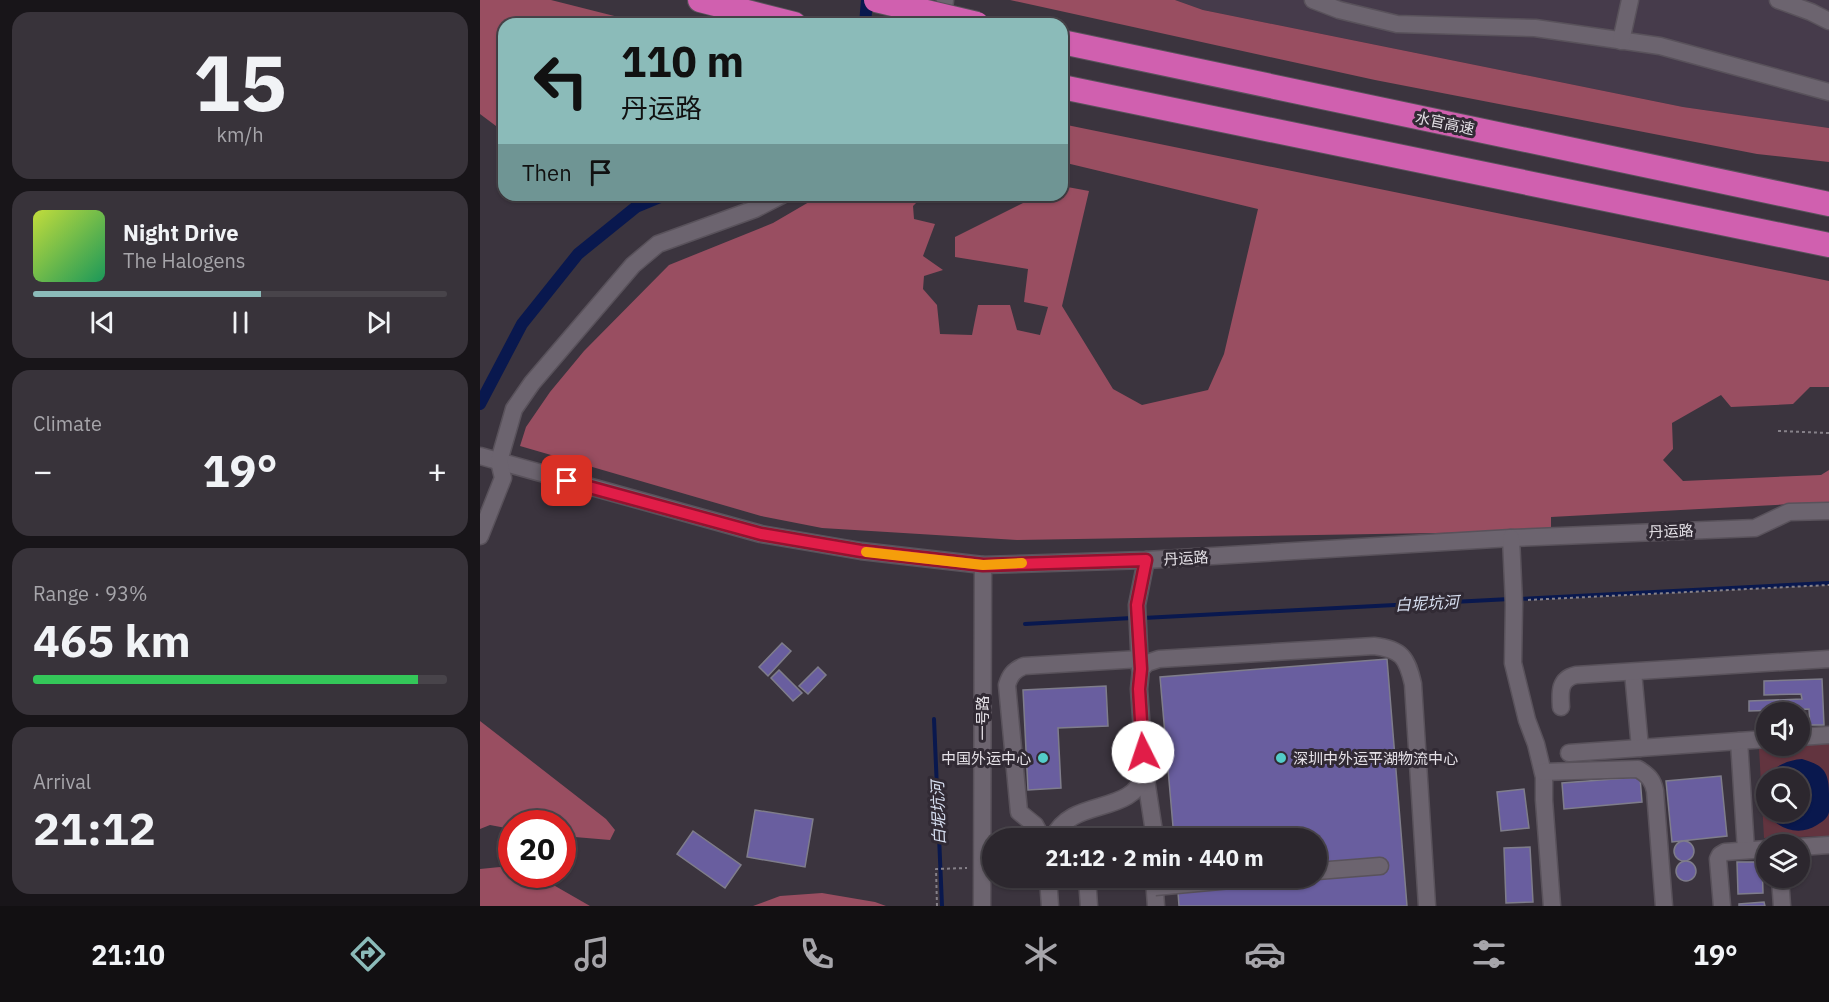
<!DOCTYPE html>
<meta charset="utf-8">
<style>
:root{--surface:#2c272e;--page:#38333a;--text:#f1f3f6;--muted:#a6a5aa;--line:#48444a;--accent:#8bbbb9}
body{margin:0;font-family:"IBM Plex Sans","Noto Sans SC",sans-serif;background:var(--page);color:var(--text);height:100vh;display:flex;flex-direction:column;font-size:22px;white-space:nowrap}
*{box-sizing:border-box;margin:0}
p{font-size:20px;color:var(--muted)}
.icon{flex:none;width:33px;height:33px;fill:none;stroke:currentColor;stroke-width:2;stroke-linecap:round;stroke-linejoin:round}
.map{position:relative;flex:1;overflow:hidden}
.drawer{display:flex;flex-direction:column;gap:12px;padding:12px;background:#181519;width:480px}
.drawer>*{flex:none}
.banner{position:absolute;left:18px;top:18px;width:570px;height:183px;border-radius:18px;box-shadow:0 2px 4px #0004,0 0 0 2px var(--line);background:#8bbbb9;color:#111;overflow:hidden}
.tools{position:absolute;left:1276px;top:702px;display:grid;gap:12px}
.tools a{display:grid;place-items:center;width:54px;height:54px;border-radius:50%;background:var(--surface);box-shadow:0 2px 4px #0004,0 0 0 2px var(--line);font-size:30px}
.speed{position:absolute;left:18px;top:810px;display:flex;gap:12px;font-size:30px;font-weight:700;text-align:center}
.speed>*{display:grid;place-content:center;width:78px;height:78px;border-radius:50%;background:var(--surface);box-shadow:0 2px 4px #0004,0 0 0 2px var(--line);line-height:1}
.speed .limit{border:9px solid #d22;background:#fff;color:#111}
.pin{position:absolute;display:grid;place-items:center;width:51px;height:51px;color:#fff;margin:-26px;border-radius:12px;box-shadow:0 3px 9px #0006}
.me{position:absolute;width:66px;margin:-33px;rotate:356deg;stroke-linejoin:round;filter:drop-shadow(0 0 4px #0008)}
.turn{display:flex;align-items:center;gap:21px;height:126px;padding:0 24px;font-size:27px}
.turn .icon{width:78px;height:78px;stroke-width:2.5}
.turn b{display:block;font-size:42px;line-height:51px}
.then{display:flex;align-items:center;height:57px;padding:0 24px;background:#0003;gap:12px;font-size:22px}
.big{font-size:45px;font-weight:700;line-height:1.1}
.drawer .widget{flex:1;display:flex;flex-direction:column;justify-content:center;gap:9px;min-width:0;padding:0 21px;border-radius:18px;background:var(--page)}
.drawer .dial{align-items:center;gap:0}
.dial b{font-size:78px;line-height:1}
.song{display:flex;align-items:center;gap:18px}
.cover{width:72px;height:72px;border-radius:9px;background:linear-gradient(135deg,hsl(70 70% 55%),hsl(150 70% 35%))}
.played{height:6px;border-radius:3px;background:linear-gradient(90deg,var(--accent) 55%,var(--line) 55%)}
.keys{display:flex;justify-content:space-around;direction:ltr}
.heat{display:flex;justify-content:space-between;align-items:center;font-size:33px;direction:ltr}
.charge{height:9px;border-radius:4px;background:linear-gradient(90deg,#34c759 93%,var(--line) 0)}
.trip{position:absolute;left:502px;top:828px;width:345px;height:60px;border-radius:30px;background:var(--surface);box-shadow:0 2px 4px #0004,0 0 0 2px var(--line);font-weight:700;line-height:60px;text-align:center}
.menu{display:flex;height:96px;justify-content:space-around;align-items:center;background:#121012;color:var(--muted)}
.menu .icon{width:42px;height:42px}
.menu .current{color:var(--accent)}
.menu b{font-size:27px;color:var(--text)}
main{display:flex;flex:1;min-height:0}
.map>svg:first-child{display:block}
.built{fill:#463b4b}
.green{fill:#62343f;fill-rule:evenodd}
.forest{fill:#994e61}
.water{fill:#09184e;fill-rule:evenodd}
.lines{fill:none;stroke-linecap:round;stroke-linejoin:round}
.stream{stroke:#09184e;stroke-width:4}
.canal{stroke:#09184e;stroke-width:12}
.building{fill:#695e9f;stroke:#7f7d8b;stroke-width:1.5}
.minor-casing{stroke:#59525b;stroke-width:19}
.highway-casing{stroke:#59525b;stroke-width:26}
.path{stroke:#868189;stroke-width:2;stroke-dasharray:3 3;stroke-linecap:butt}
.minor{stroke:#6c646f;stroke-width:16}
.highway{stroke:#d060af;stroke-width:24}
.minor-bridge-casing{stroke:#59525b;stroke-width:19;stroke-linecap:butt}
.highway-bridge-casing{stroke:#59525b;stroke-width:26;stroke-linecap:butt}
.minor-bridge{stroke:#6c646f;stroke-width:16}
.highway-bridge{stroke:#d060af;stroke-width:24}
.route-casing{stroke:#92132f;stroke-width:15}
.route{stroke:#e11d48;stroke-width:10}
.slow{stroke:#f59e0b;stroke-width:10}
.poi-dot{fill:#53cdc9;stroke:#312a34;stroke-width:2}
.labels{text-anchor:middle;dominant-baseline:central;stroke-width:6;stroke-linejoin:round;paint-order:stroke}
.street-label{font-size:15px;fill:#e5e1e7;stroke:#312a34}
.poi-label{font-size:15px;fill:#e5e1e7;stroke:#312a34;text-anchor:end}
.water-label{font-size:16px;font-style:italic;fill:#d7dff1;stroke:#312a34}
</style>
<main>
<section class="drawer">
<div class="widget dial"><b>15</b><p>km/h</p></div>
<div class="widget">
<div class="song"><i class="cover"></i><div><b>Night Drive</b><p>The Halogens</p></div></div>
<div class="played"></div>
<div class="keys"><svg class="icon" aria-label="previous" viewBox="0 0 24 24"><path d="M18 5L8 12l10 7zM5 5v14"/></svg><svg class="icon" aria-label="pause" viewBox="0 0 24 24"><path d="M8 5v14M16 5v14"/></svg><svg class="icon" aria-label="next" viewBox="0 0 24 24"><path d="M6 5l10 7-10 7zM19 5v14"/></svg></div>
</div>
<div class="widget"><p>Climate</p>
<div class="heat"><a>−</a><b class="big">19°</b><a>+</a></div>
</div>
<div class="widget"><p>Range · 93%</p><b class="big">465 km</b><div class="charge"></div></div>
<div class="widget"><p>Arrival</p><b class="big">21:12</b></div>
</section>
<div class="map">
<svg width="1349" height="906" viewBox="0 0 1349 906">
<rect width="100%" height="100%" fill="#3b343e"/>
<path class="built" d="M695,0h654v128l-146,-21 -480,-97z"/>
<path class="green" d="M1349,742v94l-65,2 -5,-90zM1287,778h33v34h-33z"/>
<g class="forest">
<path d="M0,0h71l95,24h-142v108l-24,-18z"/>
<path d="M530,0h165l28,10 480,97 146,21v34l-72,-8 -382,-74z"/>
<path d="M582,124l767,157v106h-19l-17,17 -62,3 -10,-12 -49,28 1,26 -10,11 20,21 138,-6 8,-5v32l-278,15v14l-534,9 -195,-12 -61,-12 -241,-70 6,-19 24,-35 34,-41 85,-86 104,-42 48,-28h103l-11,11 1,13 21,5 -12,32 20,14 -19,6 -1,13 14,16 3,29 32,1 6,-30h32l7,25 23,5 8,-28 -24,-5 4,-33 -73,-12v-20l84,-42h23v-9l27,5 -27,115 51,83 29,16 66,-15 16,-36 34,-145 -196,-47z"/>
<path d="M0,721l126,98 9,11 -5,10 -47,-4 -1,-12h-50l-1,5 -21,-4 -10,4z"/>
<path d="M31,866l1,8 24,1 54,31h-110v-37z"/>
<path d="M342,893l53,9 11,4h-133l27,-10z"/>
</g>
<path class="water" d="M1322,759c21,6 27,12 27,35 0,5 0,13 0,18 -1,6 -7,10 -12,13 -18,12 -41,4 -51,-14 -16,-28 8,-50 36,-52zM1287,778h33v34h-33z"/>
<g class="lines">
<g class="stream">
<path d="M1037,599l312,-16"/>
<path d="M663,618l367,-19"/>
<path d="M545,624l107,-6"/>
<path d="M454,719l8,187"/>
</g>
<g class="canal">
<path d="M385,24l2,-24"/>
<path d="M0,404l42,-80 56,-70 58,-47 29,-12"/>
</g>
</g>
<g class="building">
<path d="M302,643l9,8 -23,25 -9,-9z"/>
<path d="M907,659l20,247h-228l-2,-28h140v-40h-143l-14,-161z"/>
<path d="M338,667l8,8 -18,19 -9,-8z"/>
<path d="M299,670l23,23 -9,8 -22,-23z"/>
<path d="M1342,679l2,46h-14l-1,-16 -60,2v-10l53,-2 -1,-5 -37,1v-14z"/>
<path d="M626,686l2,40 -50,2 3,60 -33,2 -5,-100z"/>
<path d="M1241,776l6,60 -55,6 -6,-61z"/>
<path d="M1160,777l2,25 -78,7 -2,-26z"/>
<path d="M1044,789l5,39 -28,3 -4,-39z"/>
<path d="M275,810l58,9 -8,48 -58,-10z"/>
<path d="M213,831l48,34 -16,23 -48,-34z"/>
<circle cx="1204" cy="851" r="10"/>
<path d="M1050,847l3,55 -27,1 -2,-55z"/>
<circle cx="1206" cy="871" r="10"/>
<path d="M1257,862h25l1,31 -25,1z"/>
<path d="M1284,902l1,4h-26v-2z"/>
</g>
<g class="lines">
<defs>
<g id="minor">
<path d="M833,0l26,10 58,14 138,4 125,18 169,46"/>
<path d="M1298,0l33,12 18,9"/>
<path d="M462,24l3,-24"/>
<path d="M1141,41l9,-41"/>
<path d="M0,456l281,78 100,17 122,14 163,-5 365,-22 244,-10 34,-16 40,-1"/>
<path d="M0,536l23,-58 -4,-17 15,-52 18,-26 101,-118 25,-21 97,-35 27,-14"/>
<path d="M1031,538l3,66 -1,59 14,57 9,24 8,33v23l8,106"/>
<path d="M660,669l-3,-64 9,-45"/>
<path d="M1153,672l7,76"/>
<path d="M1081,707c-1,-15 -2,-28 15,-32l253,-16"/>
<path d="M1320,737l29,-2"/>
<path d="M1259,741l7,109"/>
<path d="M1089,753l198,-14"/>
<path d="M1063,772l95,-3c10,6 15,11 17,22l9,115"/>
<path d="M665,773l10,65"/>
<path d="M562,838l-7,-13 -16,-13 -12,-127c3,-10 7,-15 17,-19l116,-7"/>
<path d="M573,838c19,-42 79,-21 92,-65l-6,-84 2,-20 6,-6 12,-4 215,-13c28,3 33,12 39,38l14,222"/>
<path d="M1320,847l29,-2"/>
<path d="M837,871l63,-5"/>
<path d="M568,878l2,28"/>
<path d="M607,878l2,28"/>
<path d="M674,878l2,28"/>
<path d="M1300,878l2,28"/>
<path d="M502,906l1,-341"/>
<path d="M1242,906l-4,-47 2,-4 5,-3 42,-3"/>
</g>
<g id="highway">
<path d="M220,0l94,24"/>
<path d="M582,42l767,162"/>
<path d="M582,87l767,158"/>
</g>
</defs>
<use href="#minor" class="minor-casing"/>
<use href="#highway" class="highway-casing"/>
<g class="path">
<path d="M1298,431l51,2"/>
<path d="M1048,600l301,-15"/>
<path d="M457,906l-1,-37 31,-1"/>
</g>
<use href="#minor" class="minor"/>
<use href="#highway" class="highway"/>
<defs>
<path id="minor-bridge" d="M675,887l97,-9"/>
<path id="highway-bridge" d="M396,0l101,24"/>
</defs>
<use href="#minor-bridge" class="minor-bridge-casing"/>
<use href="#highway-bridge" class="highway-bridge-casing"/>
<use href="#minor-bridge" class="minor-bridge"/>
<use href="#highway-bridge" class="highway-bridge"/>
</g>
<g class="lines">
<defs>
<path id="route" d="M87,481l194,53 100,17 122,14 163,-5 -9,45 4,64 -2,20 4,63"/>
</defs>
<use href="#route" class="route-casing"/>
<use href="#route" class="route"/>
<path class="slow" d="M386,552l117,13 39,-2"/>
</g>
<g class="poi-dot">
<circle cx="563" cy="758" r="6"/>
<circle cx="801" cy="758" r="6"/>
</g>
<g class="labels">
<g class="street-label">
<text transform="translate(965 123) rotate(12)">水官高速</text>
<text transform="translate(1191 531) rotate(-2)">丹运路</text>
<text transform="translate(706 558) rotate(-3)">丹运路</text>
<text transform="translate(502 718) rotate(-90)">一号路</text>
</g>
<g class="poi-label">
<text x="551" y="758">中国外运中心</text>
<text x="813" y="758" text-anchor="start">深圳中外运平湖物流中心</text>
</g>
<g class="water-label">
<text transform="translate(947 603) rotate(-3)">白坭坑河</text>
<text transform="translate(458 813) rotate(-92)">白坭坑河</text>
</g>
</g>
</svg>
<div class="tools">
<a><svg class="icon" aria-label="sound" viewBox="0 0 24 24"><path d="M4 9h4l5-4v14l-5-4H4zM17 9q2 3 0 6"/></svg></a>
<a><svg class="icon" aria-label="search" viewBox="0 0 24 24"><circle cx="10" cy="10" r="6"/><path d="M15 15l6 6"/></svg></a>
<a><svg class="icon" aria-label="layers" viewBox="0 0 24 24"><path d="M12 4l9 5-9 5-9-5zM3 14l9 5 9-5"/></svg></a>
</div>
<div class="speed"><div class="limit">20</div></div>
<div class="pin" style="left:87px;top:481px;background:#d93025"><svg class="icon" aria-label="arrive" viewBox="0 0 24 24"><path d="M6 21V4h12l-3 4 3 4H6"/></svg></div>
<svg class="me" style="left:663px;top:752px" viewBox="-20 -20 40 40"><circle r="19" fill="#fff"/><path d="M0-13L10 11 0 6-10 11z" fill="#e11d48"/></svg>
<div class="trip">21:12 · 2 min · 440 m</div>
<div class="banner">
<div class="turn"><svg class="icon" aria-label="left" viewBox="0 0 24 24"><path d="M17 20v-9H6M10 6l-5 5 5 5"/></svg><div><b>110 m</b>丹运路</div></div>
<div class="then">Then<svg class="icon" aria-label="arrive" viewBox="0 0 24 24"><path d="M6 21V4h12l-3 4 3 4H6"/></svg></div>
</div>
</div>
</main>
<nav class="menu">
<b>21:10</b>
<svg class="icon current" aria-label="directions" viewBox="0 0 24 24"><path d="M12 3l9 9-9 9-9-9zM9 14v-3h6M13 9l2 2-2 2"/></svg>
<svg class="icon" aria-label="music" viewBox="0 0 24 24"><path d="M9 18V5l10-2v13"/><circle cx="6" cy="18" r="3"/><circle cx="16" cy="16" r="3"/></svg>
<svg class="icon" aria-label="phone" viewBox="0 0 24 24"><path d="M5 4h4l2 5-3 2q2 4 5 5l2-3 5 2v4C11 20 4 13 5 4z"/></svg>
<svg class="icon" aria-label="climate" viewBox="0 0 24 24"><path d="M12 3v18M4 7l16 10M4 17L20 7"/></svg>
<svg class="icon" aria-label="car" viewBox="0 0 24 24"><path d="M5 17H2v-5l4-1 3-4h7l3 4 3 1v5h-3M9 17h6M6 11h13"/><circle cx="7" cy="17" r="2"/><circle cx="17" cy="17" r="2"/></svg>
<svg class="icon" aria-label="filters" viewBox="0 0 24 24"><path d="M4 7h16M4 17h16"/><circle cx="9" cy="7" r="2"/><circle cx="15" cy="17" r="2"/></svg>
<b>19°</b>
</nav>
